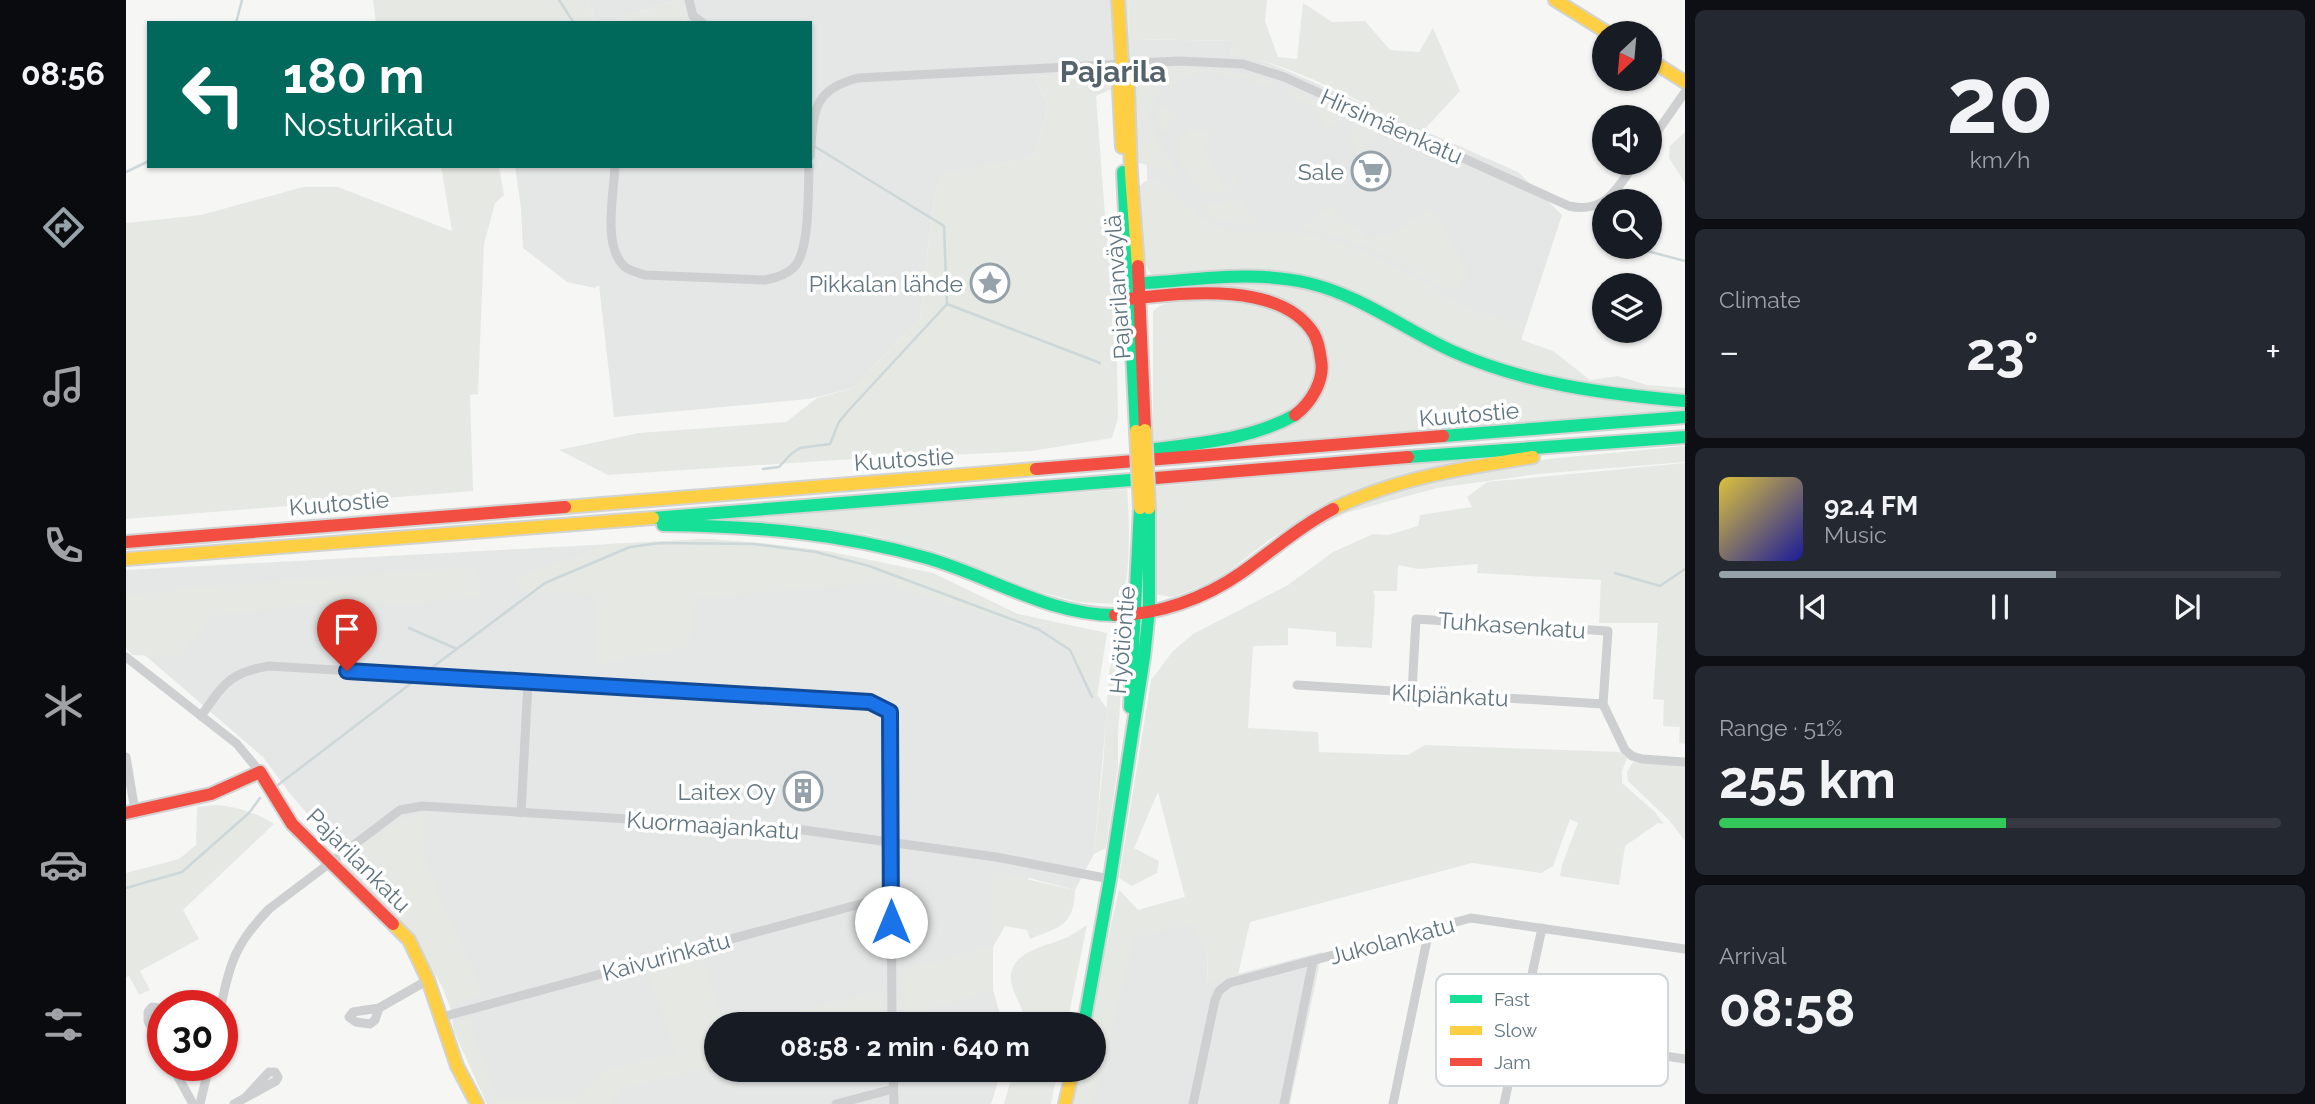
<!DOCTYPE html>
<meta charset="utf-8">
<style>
:root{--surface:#171b24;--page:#242831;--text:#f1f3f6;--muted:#9ea1a6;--line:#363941;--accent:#95a2a9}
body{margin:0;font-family:Raleway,sans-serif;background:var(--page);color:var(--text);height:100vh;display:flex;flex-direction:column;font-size:26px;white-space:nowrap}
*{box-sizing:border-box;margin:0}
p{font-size:23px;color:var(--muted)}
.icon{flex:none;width:38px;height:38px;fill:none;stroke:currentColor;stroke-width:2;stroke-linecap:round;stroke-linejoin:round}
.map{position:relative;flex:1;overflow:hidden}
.sheet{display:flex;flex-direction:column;gap:10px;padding:10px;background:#0d0f14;width:630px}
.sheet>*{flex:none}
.banner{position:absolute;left:21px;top:21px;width:665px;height:147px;border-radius:0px;box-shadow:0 2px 5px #0004;background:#00695c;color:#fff;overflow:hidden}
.needle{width:46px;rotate:206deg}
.fabs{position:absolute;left:1466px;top:21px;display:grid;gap:14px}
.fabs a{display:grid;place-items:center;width:70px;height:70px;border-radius:50%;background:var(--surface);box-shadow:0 2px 5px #0004;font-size:35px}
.speed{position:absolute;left:21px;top:990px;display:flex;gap:14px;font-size:35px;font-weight:700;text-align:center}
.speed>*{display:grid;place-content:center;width:91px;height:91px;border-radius:50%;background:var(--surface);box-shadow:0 2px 5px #0004;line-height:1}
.speed .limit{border:10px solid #d22;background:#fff;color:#111}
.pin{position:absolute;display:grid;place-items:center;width:60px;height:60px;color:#fff;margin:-72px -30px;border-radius:50% 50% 50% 0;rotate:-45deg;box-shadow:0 0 7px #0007}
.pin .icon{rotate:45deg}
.me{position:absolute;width:77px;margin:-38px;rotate:0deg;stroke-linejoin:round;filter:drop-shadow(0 0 5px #0008)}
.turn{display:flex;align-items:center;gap:24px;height:147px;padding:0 21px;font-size:32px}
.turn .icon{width:91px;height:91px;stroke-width:2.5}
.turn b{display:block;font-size:49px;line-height:60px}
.big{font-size:52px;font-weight:700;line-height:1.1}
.sheet .card{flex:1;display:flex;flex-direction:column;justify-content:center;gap:10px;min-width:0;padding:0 24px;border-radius:10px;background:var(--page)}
.sheet .dial{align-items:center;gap:0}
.dial b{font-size:91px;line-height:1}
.song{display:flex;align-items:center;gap:21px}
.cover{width:84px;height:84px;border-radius:10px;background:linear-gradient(135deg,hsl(50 70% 55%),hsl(240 70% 35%))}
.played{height:7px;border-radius:4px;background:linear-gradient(90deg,var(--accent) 60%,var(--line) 60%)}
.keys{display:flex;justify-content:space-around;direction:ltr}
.heat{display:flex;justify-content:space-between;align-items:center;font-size:38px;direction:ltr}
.charge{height:10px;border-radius:5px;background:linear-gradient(90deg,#34c759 51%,var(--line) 0)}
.trip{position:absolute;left:578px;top:1012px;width:402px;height:70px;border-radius:35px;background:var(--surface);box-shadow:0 2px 5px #0004;font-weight:700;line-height:70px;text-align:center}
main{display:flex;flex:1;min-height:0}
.menu{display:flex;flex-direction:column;width:126px;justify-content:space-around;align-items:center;background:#090b0e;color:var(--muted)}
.menu .icon{width:49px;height:49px}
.menu .selected{color:var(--accent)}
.menu b{font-size:32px;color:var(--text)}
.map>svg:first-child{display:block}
.built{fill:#e5e7e6}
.green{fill:#e6e9e3}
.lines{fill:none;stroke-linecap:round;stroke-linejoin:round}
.stream{stroke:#cdd6d8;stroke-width:2.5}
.fast-casing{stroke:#d2d4d4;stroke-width:16}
.slow-casing{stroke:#d2d4d4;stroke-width:16}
.jam-casing{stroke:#d2d4d4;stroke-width:16}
.street{stroke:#cdcfd0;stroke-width:9}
.fast{stroke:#16e098;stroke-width:12}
.slow{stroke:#ffcf43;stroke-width:12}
.jam{stroke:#f24e42;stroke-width:12}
.slow-bridge-casing{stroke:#d2d4d4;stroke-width:16;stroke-linecap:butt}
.slow-bridge{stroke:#ffcf43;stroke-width:12}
.route-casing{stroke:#114b97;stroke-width:18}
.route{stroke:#1a73e8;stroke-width:12}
.labels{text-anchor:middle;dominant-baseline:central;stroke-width:7;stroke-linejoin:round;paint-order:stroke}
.street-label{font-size:23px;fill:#617580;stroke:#fff}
.poi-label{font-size:23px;fill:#617580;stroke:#fff;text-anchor:end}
.district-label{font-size:30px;font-weight:bold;fill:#53626b;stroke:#fff}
.key{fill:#fff;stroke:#d0d6d9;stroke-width:2}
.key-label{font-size:19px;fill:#617580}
</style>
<main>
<nav class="menu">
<b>08:56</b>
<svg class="icon selected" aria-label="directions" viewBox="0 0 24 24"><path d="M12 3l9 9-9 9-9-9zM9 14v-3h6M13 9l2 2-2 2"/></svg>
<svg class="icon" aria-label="music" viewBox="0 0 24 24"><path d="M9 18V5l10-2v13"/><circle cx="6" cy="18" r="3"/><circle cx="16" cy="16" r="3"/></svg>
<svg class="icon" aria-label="phone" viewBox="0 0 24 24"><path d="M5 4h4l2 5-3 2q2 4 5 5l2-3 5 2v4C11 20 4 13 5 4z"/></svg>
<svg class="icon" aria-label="climate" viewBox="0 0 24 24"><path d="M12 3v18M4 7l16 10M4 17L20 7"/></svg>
<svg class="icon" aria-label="car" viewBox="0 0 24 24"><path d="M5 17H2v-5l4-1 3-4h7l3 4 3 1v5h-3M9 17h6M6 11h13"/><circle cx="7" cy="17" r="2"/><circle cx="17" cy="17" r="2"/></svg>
<svg class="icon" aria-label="filters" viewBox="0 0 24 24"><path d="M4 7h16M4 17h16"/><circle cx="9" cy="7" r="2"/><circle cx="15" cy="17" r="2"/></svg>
</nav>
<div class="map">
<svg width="1559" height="1104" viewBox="0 0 1559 1104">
<rect width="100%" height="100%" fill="#f6f6f5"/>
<g class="built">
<path d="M462,0h88l-70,23h-10z"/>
<path d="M555,0h447l1,39 104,2 -2,13 21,3 36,14 230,101 44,43 -41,125 -362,-94 -11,-51 -3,-70 1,-52 -50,23 -26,-21 -35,2 13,28 -14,52 -93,18 -7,23 -14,120 -67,70 -44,11 -195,18 -15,-132 -4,3 -28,-6 -44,-34 -2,-39 -6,-43h295v-143h-128l4,-6z"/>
<path d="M581,539l62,5 63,8 188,73 30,1 57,83 -13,145 -19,36 -46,-12 -36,68v44l10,34h-287v45h286l-11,35h-504l-33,-73 -4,-25 -8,-20 -23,-38 -75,-78 2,-12 -55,-63 -28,-38 -137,-118v-69z"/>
<path d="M993,890l19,20 47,-13 6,25 17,29 -1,31 115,-30 -32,152h-220l24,-35v-45z"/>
</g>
<g class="green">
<path d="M247,0h215l8,23h-220z"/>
<path d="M550,0h5l5,17 -4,6h-76z"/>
<path d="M1002,0h139l-2,21 13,36 19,2 6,-56 29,19 33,-1 25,29 29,2 14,-24 27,63 -36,39 -7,-1c-57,-26 -125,-66 -186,-75l1,-13 -103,-2z"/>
<path d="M1048,69c34,0 67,2 99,13l-3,4c-24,-7 -58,-18 -83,-11 -7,2 -13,8 -19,12l-3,-5 -7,4 3,5c-28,25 3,58 17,83l-3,2 -9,-6 -31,-8 -3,-71c7,-5 6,-9 11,-16 6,-7 22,-5 31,-6z"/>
<path d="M944,75l26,21 9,120 11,94 2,108 -6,20 -80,13 -194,9 -230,15 -49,-25 80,-17 147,-11 31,-24 36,-10 67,-70 14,-120 7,-24 93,-17 14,-52 -13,-28z"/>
<path d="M1161,87l53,25 -2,10 -11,6 -12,-18 -29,-18z"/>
<path d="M1036,103v6l17,4 -10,10 -2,7 -5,2 -5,-14z"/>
<path d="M1241,123l16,9 -2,5 -24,13 -9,-15z"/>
<path d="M1064,130l16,3 2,3 -4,16 22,34 4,1 4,-10 4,6c-23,17 -34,15 -50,-9 -7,-10 -11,-18 -10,-31z"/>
<path d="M1559,132v51l-16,-25 1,-12z"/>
<path d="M315,166h58l5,29 -9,8 -11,41 -6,150 -8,1 3,96 -347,28v-296l75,-8 102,-28h35l114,44z"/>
<path d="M1024,179c27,10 41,36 64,48 15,8 56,2 75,5 53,8 92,28 139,53 25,14 66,40 94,36v19l31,11 37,29 28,-4 29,9 38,3v8l-124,-15 -98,-31 -109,-58 -203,-18c-16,-22 -12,-59 -14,-85l7,-7z"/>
<path d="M1107,199l10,2 6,8 -2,2 4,6 3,-1 3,7c-20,1 -38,-1 -54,-13l1,-6 15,2z"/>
<path d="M1207,206l9,14 20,13 5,7c8,-4 16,-3 25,-6 6,-2 12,-5 17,-8l-2,-4 19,-12 3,4 4,-3 34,57c-1,13 -5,21 -19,21l-80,-42 -23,-9 -42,-11z"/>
<path d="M1115,283l47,2 49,13 97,50 251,58v3l-494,40 89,-20 46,-61 -33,-63 -143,-17z"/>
<path d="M1110,299l44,11 30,28 6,32 -5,17 -10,15 -20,15 -28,9 -100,18v-133c19,-18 59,-11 83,-12z"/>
<path d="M1559,446v16l-147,12 -101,14 -91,25 -49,23 40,-23 44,-18 54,-15 113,-21z"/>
<path d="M1364,459l-167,48 -54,33 -53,41 -43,16 -20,-3 2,-16 1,-51 -3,-40 261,-24z"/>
<path d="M1559,463v281l-6,-1 1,-16 -17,-1 1,-26 -11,-1 5,-76h-59l2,-43 -124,-7 1,-9 -60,5 -20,-4 -1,26h-24l2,5 -3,52 -36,-2v-14l-48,-4v17l-35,1 -5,82 70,4 1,20 89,3 17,-10 194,7 8,6 -5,13v12l33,29 9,12 -6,-1 -33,23 -6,39 -59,-9 2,-11 16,-42 -8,-4 -17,47 -12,7 -69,-10 -222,59 -12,53 -31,8 1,-32 -17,-28 -57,15 -41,166h-23l8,-35h16v-45h-6l31,-134 19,20 47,-13 -27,-105 -24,56 25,13 -2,12 -25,13 -13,-8 32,-198 22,-29 20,-17 95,-49 45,-33 40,-18 15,1 30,-9 2,-11 52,-8 -5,-10 20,-15z"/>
<path d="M1001,489c2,23 6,100 -10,115l-39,-2 -42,-11 -95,-38 -75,-19 -144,-15z"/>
<path d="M581,539l62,5 63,8 101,21 85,41 89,19 -10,64 -47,-71 -29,-1 -140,-43 -185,16 -8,49 -91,16 -3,-69 -72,-3 -7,-12 93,-35z"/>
<path d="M352,567l1,29 -58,7 -87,-1 -121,13 -34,42 -47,-2 -6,-7v-51l8,-2 57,-7z"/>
<path d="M994,632l4,17 -6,85v33l-12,81 -12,6 9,-89 6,-92z"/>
<path d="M1507,762l52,4v75l-16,-21 -41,-39 -1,-9z"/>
<path d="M89,805c23,2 40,7 59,19l-91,86 16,29 -59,32 10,19 -11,5 -10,-19 -3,1v-104l53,-14 17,-14 1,-38z"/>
<path d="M299,815l-1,40 21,55 38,82 -33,14 -8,-20 -23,-38 -75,-78 2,-12 12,-11 48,-30z"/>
<path d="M865,871l84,19c-1,36 -15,37 -45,49l-3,-9 -22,-4 -12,21v43l-90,26v-45l90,-25z"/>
<path d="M961,925l-20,99h-43c1,-16 -11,-28 -13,-43 -3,-29 33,-34 52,-42 9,-3 17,-10 24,-14z"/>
<path d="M576,957l22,67h-8v41l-92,22 -16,17h-121l-33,-73 5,-11 9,-1 30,81 77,-1 29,-28 72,-18 -28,-81z"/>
<path d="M755,990l3,30 -14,4h-117z"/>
<path d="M888,1069h44l-7,35h-47z"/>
</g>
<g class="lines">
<g class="stream">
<path d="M433,0l15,23"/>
<path d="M110,23l6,-23"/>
<path d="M0,172l23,-11"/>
<path d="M1506,247l53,14"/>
<path d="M821,304l153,59"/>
<path d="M637,469l16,-2 12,-13 9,-6 30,-4 9,-22 10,-12 98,-106 -3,-78 -130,-80"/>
<path d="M1489,573l45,13 25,-17"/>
<path d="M283,628l48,21"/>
<path d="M300,672l119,-89 85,-36 30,-4 94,1 62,8 53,14 169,63 32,21 22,47"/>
<path d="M152,785l140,-107"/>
<path d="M0,888l56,-16 67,-59 11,-15"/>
</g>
<defs>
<g id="fast">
<path d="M997,172l13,259"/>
<path d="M1001,284c59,-2 122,-15 181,-1 52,12 96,46 144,68 73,33 153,43 233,50"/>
<path d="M1317,436l242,-19"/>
<path d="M1022,450c50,-7 102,-10 147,-35"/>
<path d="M1282,457l277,-20"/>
<path d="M527,518l503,-40"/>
<path d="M537,525c90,1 177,8 264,33 63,18 121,57 188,57"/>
<path d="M1004,707l10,-199"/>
<path d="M958,1024l26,-145 34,-222 5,-47v-102"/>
</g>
<g id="slow">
<path d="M992,0l4,64 6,24 3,86 7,92"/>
<path d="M1429,0l53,33"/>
<path d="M1524,60l35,22"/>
<path d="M995,71l-2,18 3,58"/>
<path d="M439,507l471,-38"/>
<path d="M1207,509c63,-31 131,-41 200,-52"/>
<path d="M0,559l527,-41"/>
<path d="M267,924l16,16 19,40 29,86 20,38"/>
<path d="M939,1104l8,-35"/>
</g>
<g id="jam">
<path d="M1012,266l7,164"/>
<path d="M1002,299c53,-6 153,-19 186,35 4,7 6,18 7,26 4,20 -10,43 -26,55"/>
<path d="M910,469l407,-33"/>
<path d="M1030,478l252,-21"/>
<path d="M0,542l439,-35"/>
<path d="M989,615c44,0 90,-17 126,-42 31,-22 58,-46 92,-64"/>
<path d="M0,813l85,-19 49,-22 32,52 101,100"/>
</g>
</defs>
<use href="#fast" class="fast-casing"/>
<use href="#slow" class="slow-casing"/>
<use href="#jam" class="jam-casing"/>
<g class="street">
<path d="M563,0l4,16"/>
<path d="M567,16l10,7"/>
<path d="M1524,142l35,-50"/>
<path d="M684,156c4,-43 1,-66 48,-78l321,-17 64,3 41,13 285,129c36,8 48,-17 66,-43"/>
<path d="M489,166c-1,28 -13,81 10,101 5,4 14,6 20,8l120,5c11,-2 22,-5 30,-14 15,-17 13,-76 14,-100"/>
<path d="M0,657l111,87 23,28"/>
<path d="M1171,685l306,19"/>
<path d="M1286,692l4,-73 192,12 -5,73 22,46 7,6 10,3 43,3"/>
<path d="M75,716c23,-32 27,-43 68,-50l601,36 20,10 2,312"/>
<path d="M0,757l9,54"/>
<path d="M395,813l7,-130"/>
<path d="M95,1006c9,-45 16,-64 48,-97l131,-99 22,-4 381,24 193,27 114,22"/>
<path d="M253,1008l-4,12 -5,4 -14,-2 -7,-5 4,-5 26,-4 49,-28"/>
<path d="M37,1013l-4,-5 -7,-1 -4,5v9l15,28"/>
<path d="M316,1017l448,-121"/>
<path d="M1393,1034l166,25"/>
<path d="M34,1041l3,-16"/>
<path d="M46,1066l21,38"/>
<path d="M767,1069l1,35"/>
<path d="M74,1104l9,-38"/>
<path d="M108,1104l42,-23 2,-4 -3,-5h-6l-24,26"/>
<path d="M710,1104l57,-15"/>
<path d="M1067,1104l22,-104 4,-9 10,-8 242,-65 214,31"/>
<path d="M1158,1104l29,-143"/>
<path d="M1267,1104l36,-174"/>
<path d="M1378,1104l38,-176"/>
</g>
<use href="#fast" class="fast"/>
<use href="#slow" class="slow"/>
<use href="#jam" class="jam"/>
<defs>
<g id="slow-bridge">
<path d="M1019,430l4,78"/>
<path d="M1010,431l4,77"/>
</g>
</defs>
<use href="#slow-bridge" class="slow-bridge-casing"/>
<use href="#slow-bridge" class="slow-bridge"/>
</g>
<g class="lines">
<defs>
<path id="route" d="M221,671l523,31 20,10 1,210"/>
</defs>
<use href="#route" class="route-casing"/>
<use href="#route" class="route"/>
</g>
<defs>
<symbol id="supermarket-ring" viewBox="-11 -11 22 22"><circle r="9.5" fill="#fff" stroke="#95a2a9" stroke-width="1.5"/><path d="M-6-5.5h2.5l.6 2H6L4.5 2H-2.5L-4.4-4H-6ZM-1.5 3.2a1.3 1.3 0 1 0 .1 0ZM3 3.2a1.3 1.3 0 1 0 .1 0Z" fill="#95a2a9"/></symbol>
<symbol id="sight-ring" viewBox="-11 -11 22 22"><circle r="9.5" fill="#fff" stroke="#95a2a9" stroke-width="1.5"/><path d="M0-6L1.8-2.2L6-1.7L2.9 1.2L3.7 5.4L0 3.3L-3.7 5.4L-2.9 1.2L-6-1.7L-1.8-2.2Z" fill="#95a2a9"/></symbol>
<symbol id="building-ring" viewBox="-11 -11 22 22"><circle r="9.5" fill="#fff" stroke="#95a2a9" stroke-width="1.5"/><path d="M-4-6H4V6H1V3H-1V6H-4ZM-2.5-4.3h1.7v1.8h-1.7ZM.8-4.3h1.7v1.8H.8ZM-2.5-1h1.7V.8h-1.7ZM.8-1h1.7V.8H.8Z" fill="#95a2a9"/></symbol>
</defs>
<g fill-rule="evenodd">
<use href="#supermarket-ring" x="1223" y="149" width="44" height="44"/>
<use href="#sight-ring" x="842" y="261" width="44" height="44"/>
<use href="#building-ring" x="655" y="769" width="44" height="44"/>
</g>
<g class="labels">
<g class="street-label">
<text transform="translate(1266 126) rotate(24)">Hirsimäenkatu</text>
<text transform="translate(991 287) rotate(-94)">Pajarilanväylä</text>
<text transform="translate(1343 414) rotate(-5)">Kuutostie</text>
<text transform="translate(778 459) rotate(-4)">Kuutostie</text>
<text transform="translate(213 503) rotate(-5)">Kuutostie</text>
<text transform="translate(1386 625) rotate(4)">Tuhkasenkatu</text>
<text transform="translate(996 640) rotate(-85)">Hyötiöntie</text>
<text transform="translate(1324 695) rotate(3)">Kilpiänkatu</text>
<text transform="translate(587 825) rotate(4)">Kuormaajankatu</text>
<text transform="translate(233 860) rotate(45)">Pajarilankatu</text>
<text transform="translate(1266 940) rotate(-15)">Jukolankatu</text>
<text transform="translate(540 956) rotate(-15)">Kaivurinkatu</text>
</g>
<g class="poi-label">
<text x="1218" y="171">Sale</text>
<text x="837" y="283">Pikkalan lähde</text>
<text x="650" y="791">Laitex Oy</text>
</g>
<g class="district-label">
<text x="987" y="71">Pajarila</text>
</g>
</g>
<rect x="1310" y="974" width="232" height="112" rx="10" class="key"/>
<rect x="1324" y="995" width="32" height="8" fill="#16e098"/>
<rect x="1324" y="1026" width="32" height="9" fill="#ffcf43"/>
<rect x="1324" y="1058" width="32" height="8" fill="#f24e42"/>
<g class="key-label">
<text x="1368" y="1006">Fast</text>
<text x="1368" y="1037">Slow</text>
<text x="1368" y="1069">Jam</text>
</g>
</svg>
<div class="fabs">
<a><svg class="needle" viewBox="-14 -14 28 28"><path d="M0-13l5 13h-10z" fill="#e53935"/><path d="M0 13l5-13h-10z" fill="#9ea1a6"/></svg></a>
<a><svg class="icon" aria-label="sound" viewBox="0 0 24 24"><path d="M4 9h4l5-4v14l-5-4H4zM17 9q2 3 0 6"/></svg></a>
<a><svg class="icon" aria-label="search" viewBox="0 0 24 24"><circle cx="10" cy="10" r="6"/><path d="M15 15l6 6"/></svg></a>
<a><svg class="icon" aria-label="layers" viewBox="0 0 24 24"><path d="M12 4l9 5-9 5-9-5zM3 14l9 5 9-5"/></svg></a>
</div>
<div class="speed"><div class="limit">30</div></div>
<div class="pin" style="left:221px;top:671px;background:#d93025"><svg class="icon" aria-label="arrive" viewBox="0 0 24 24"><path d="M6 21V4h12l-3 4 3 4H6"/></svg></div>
<svg class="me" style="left:765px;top:922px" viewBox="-20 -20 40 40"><circle r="19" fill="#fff"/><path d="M0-13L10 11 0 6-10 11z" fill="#1a73e8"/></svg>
<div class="trip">08:58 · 2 min · 640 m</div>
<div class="banner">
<div class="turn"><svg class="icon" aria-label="left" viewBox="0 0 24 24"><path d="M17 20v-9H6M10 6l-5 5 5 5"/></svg><div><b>180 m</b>Nosturikatu</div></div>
</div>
</div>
<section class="sheet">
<div class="card dial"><b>20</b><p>km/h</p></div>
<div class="card"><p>Climate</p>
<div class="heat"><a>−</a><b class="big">23°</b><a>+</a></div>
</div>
<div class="card">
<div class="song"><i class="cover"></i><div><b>92.4 FM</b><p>Music</p></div></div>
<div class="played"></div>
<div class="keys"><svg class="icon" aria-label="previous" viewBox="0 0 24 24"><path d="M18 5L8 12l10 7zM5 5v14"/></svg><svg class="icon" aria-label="pause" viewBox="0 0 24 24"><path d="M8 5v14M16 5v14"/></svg><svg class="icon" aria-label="next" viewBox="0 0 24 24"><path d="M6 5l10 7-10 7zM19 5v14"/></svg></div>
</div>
<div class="card"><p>Range · 51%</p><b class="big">255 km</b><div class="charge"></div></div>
<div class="card"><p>Arrival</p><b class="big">08:58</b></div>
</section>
</main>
